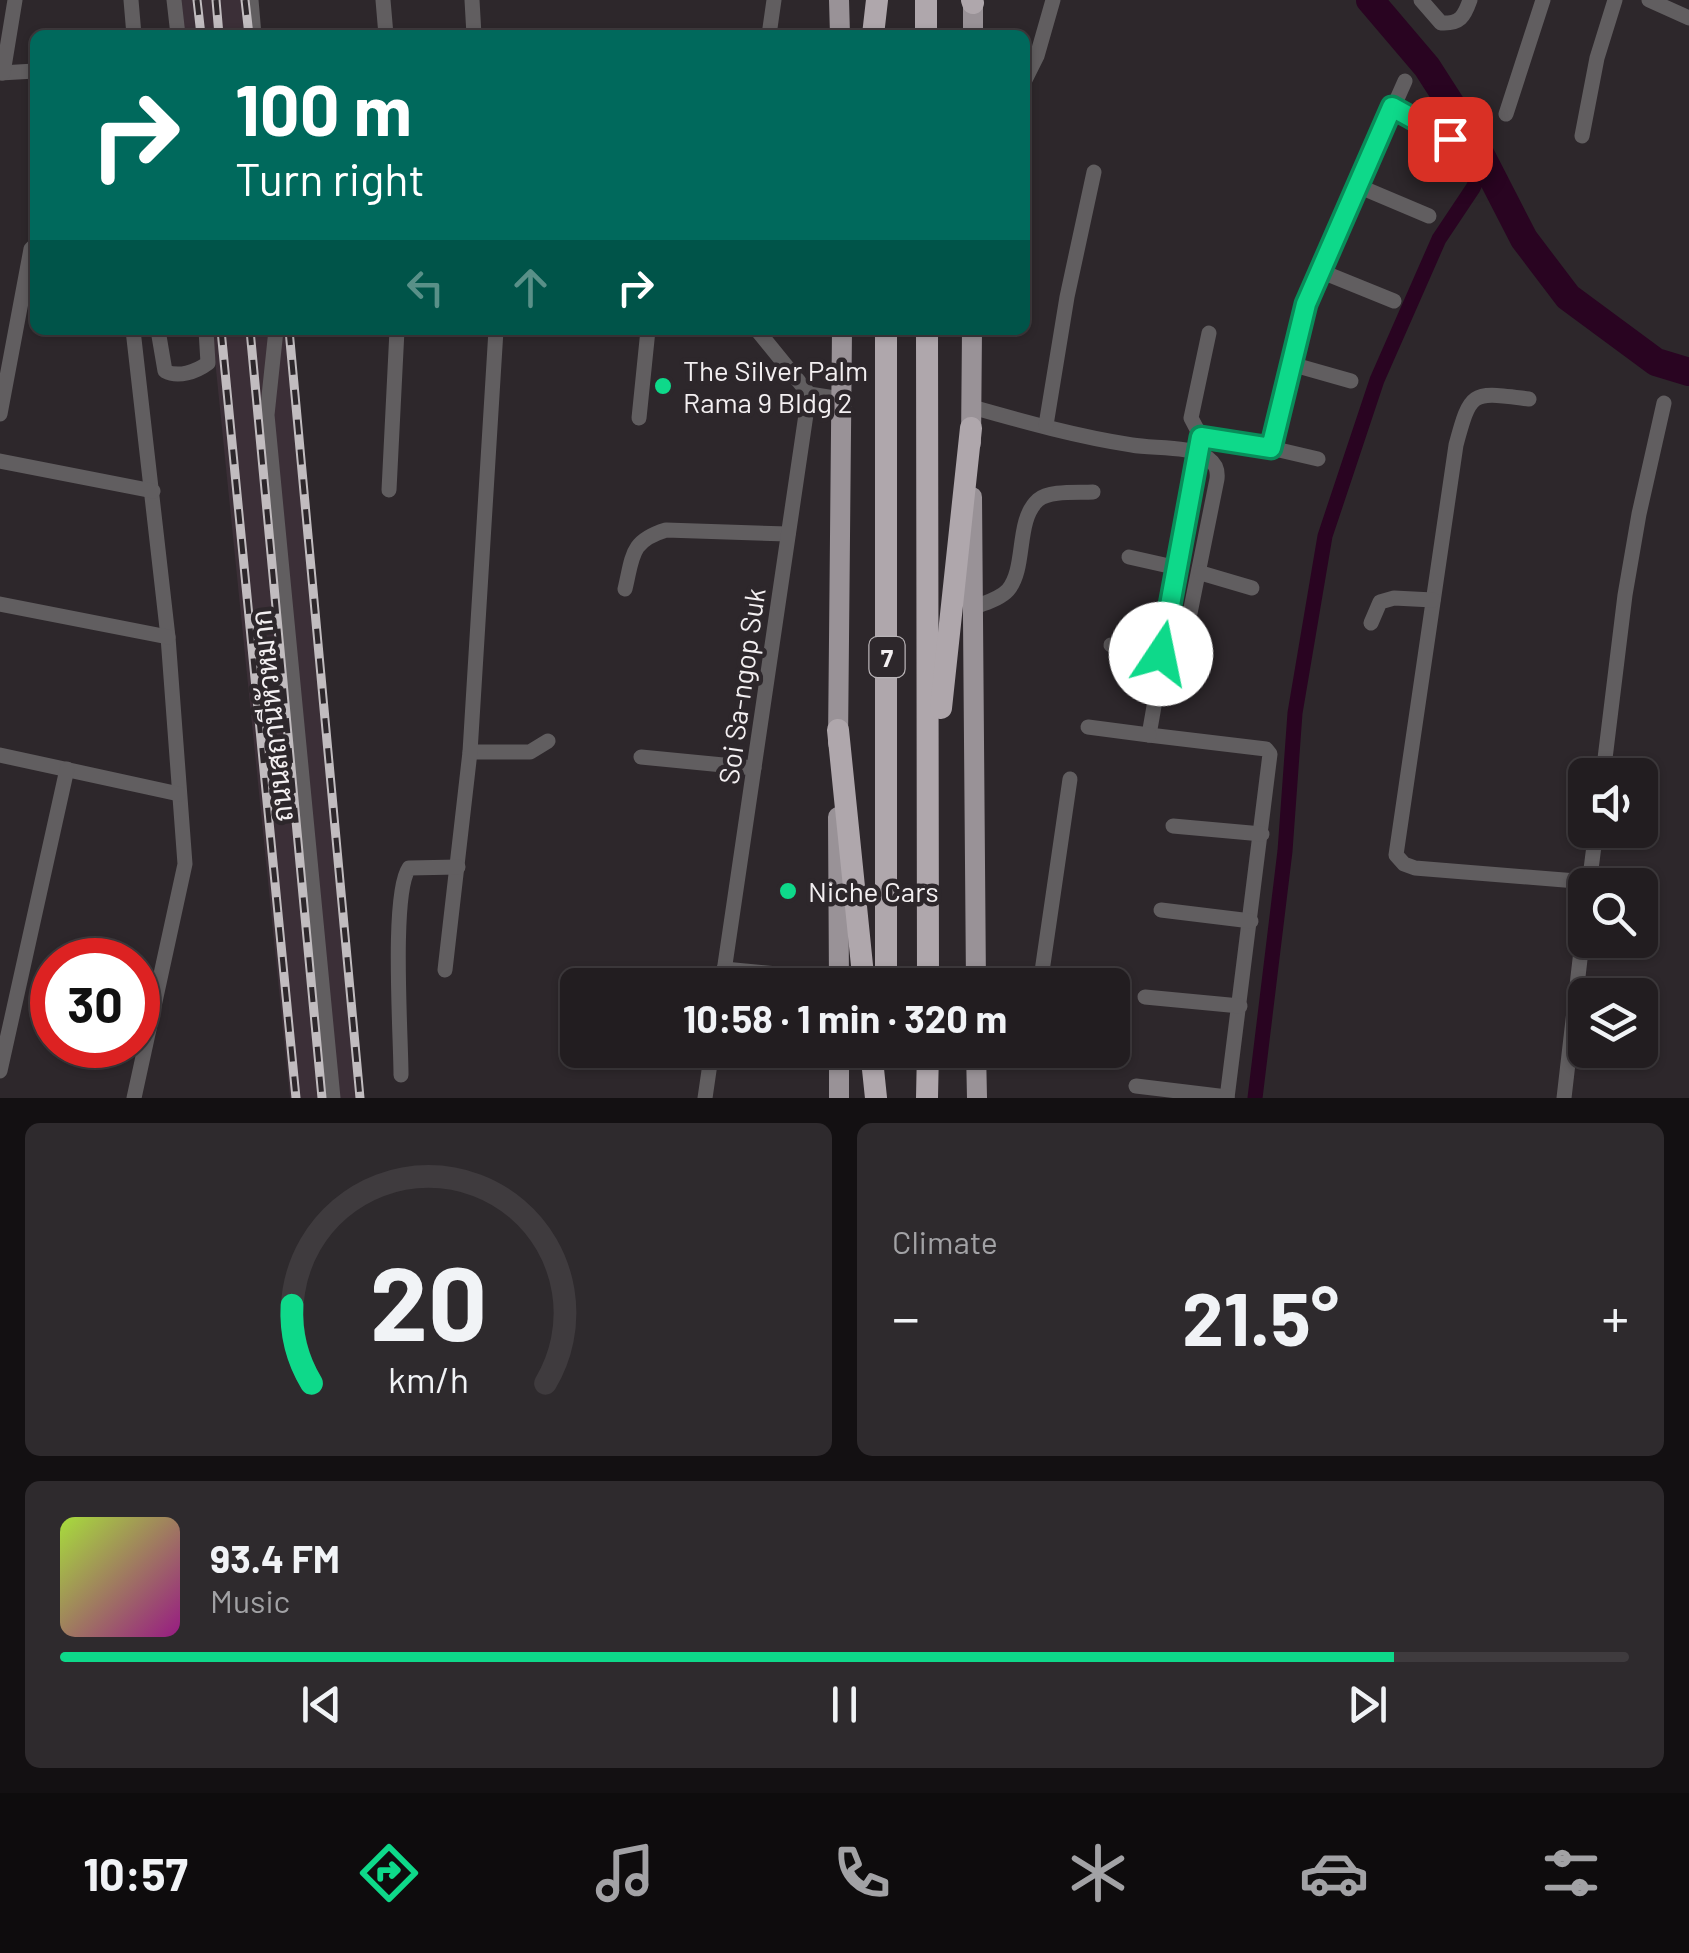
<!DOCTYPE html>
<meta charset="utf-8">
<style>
:root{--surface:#221d20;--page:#2e2a2d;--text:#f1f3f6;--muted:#a2a2a5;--line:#3f3b3e;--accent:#0ed98a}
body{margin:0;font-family:Barlow,Sarabun,sans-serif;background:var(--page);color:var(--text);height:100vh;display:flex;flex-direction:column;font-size:38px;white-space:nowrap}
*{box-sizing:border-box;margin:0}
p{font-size:32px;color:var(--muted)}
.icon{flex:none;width:55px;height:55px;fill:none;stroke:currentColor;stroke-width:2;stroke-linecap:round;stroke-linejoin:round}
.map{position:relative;height:1098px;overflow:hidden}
.panel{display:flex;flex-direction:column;gap:25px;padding:25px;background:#131012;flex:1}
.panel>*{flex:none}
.hud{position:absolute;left:30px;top:30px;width:1000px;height:305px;border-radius:15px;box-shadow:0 2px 8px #0004,0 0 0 2px var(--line);background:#00695c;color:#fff;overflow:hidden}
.tools{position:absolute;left:1568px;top:758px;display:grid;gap:20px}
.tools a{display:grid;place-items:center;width:90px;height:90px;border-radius:15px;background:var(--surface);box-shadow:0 2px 8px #0004,0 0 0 2px var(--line);font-size:50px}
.speed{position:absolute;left:30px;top:938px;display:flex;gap:20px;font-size:50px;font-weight:700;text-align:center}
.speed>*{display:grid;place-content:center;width:130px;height:130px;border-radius:50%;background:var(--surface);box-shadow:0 2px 8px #0004,0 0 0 2px var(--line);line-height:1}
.speed .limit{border:15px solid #d22;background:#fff;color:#111}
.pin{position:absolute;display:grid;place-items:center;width:85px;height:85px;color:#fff;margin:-42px;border-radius:20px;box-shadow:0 5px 15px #0006}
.me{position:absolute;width:110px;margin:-55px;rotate:11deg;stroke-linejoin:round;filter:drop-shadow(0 0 8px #0008)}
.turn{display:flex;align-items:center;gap:35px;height:210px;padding:0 40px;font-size:45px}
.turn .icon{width:130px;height:130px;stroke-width:2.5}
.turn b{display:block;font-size:70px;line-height:85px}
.lanes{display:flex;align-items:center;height:95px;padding:0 40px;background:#0003;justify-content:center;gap:50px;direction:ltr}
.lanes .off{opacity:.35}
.big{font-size:75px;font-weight:700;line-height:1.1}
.panel .card{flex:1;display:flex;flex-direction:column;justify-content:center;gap:15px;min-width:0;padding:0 35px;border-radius:15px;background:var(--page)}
.panel .dial{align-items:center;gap:0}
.dial svg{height:260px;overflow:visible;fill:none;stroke:var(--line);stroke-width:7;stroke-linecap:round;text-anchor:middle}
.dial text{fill:var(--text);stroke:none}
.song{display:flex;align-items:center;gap:30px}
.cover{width:120px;height:120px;border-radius:15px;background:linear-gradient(135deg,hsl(80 70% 55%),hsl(310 70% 35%))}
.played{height:10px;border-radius:5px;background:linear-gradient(90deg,var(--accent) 85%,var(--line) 85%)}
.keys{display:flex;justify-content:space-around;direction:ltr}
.heat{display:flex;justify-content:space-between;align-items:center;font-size:55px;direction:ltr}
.panel .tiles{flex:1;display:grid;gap:25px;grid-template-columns:1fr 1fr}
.card:last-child{grid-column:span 2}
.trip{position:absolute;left:560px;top:968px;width:570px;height:100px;border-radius:15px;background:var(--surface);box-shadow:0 2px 8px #0004,0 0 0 2px var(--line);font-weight:700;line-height:100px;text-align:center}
.tabs{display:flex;height:160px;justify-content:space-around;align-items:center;background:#0e0c0d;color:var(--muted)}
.tabs .icon{width:70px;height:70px}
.tabs .active{color:var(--accent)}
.tabs b{font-size:45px;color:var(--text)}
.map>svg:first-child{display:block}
.built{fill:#3b2f37}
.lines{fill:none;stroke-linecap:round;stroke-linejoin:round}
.canal{stroke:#290421;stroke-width:15}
.river{stroke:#290421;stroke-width:28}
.minor{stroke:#615e60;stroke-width:15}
.major{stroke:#999297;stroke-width:20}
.highway{stroke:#afa7ac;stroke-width:22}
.rail-casing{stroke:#c1bcbf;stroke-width:9}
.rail{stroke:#2d272b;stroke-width:5;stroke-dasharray:15;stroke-linecap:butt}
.route-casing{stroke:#098d5a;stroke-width:25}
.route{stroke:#0ed98a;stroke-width:18}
.poi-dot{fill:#0ed98a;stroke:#2d272b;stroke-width:4}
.labels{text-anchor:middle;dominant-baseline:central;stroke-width:9;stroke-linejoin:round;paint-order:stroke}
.shield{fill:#2d272b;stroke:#b8b3b6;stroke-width:2.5}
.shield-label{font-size:25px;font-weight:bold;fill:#f3eff1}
.poi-label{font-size:28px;fill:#f3eff1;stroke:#2d272b;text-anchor:start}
.street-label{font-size:28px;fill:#f3eff1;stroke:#2d272b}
</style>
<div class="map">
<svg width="1689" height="1098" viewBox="0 0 1689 1098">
<rect width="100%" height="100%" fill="#2d272b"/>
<g class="built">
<path d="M179,0h77l4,35h-78z"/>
<path d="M212,330h76l74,768h-72z"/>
</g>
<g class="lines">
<path class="canal" d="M1255,1098l30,-247 10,-138 30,-177 52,-156 62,-141 34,-51 12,-26"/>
<path class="river" d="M1370,0l57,67 43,67 54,105 44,58 88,65 33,10"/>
<g class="minor">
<path d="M131,0l3,35"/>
<path d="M174,0l4,35"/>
<path d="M251,0l3,35"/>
<path d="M383,0l3,35"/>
<path d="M472,0l2,35"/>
<path d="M1421,0l20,23c19,1 23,-6 29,-23"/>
<path d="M1649,0l40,18"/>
<path d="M769,35l5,-35"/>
<path d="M0,73l35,-2"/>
<path d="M3,73l12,-73"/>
<path d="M1025,80l12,-24 16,-56"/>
<path d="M1393,107l57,32"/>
<path d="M1506,114l37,-114"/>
<path d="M1582,136l15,-78 18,-58"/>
<path d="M1358,186l71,30"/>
<path d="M1320,271l74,30"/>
<path d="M133,330l35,307 17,227 -51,234"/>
<path d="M158,330l7,41c13,7 31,1 43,-8l-2,-33"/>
<path d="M276,330l-9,85 66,683"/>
<path d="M757,330l52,64 32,5"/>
<path d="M1209,333l-18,85 10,19 -52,298 117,14 4,5 -43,344"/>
<path d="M1291,364l60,17"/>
<path d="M1529,399c-57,-7 -58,-10 -73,46l-60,410 8,9 11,4 174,14"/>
<path d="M972,407c53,15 107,30 160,38 22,4 59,0 77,14 7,5 9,11 8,20l-33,164"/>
<path d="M0,414l31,-165 4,-4"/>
<path d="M639,418l9,-88"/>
<path d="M1046,425l21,-128 27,-125"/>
<path d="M1201,437l70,11 47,11"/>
<path d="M1271,448l35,-144 99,-223"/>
<path d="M0,461l153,30"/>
<path d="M389,490l8,-160"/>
<path d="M1129,557l49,11"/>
<path d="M1201,573l51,15"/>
<path d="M625,589c8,-33 5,-48 41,-59l122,4"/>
<path d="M0,604l168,33"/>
<path d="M973,608c11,-5 27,-9 35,-18 19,-23 7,-69 30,-90 12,-10 40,-7 55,-8"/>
<path d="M1371,623l9,-21 14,-4 39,2"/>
<path d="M1111,645l50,9"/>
<path d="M1088,727l61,8"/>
<path d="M470,752h60l18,-11"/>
<path d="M0,755l179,39"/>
<path d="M641,757l113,11"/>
<path d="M1603,775l22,-180 14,-81 25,-111"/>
<path d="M1173,826l89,8"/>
<path d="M1589,885l7,-55"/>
<path d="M1161,910l90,11"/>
<path d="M724,969l115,11"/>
<path d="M445,970l25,-218 26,-422"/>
<path d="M722,985l87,-591"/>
<path d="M1040,985l30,-206"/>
<path d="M1145,997l95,9"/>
<path d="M0,1071l67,-302"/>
<path d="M401,1075c0,-39 -10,-181 8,-207l49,-1"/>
<path d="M1136,1086l91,11"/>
<path d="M705,1098l7,-48"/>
<path d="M1564,1098l21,-182"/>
</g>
<g class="major">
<path d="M839,0l1,35"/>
<path d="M973,35v-35"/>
<path d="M971,443l1,-113"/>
<path d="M972,497l4,488"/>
<path d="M838,743l4,-413"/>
<path d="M838,817l1,168"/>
<path d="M839,1050v48"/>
<path d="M976,1050l1,48"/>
</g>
<g class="highway">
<path d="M926,0v35"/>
<path d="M972,0l1,3"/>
<path d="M873,35l4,-35"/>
<path d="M886,330v655"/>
<path d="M927,330l1,655"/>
<path d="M941,708l30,-280"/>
<path d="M838,730l26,255"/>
<path d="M871,1050l5,48"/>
<path d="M927,1098l1,-48"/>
</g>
<defs>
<g id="rail">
<path d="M197,0l4,35"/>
<path d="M216,0l3,35"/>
<path d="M245,0l4,35"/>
<path d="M221,330l75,768"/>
<path d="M250,330l72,768"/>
<path d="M289,330l71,768"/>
</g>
</defs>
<use href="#rail" class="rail-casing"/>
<use href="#rail" class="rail"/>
</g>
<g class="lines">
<defs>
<path id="route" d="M1161,654l40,-217 70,11 35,-144 86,-197 58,32"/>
</defs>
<use href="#route" class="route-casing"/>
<use href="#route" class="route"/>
</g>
<g class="poi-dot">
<circle cx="663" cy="386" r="10"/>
<circle cx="788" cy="891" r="10"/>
</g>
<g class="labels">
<rect class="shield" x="869.5" y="637" width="35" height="40" rx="8"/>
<g class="shield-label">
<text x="887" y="657">7</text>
</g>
<g class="poi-label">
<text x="683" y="370">The Silver Palm<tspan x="683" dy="32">Rama 9 Bldg 2</tspan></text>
<text x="808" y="891">Niche Cars</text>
</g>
<g class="street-label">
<text transform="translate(741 686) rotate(-82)">Soi Sa-ngop Suk</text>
<text transform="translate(271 716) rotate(-96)">ถนนสถานีหัวหมาก</text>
</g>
</g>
</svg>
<div class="tools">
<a><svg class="icon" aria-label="sound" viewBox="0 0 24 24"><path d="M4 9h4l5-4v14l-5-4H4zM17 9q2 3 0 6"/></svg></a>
<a><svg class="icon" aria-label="search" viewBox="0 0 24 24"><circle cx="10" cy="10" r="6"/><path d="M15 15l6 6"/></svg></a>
<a><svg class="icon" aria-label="layers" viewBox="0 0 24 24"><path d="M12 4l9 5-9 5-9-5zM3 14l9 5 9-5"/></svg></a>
</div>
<div class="speed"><div class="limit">30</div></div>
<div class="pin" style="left:1450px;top:139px;background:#d93025"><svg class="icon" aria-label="arrive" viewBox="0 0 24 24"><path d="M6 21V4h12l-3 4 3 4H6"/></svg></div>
<svg class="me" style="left:1161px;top:654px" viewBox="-20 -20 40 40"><circle r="19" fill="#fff"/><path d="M0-13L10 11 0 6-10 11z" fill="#0ed98a"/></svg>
<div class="trip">10:58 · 1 min · 320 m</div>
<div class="hud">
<div class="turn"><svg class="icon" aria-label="right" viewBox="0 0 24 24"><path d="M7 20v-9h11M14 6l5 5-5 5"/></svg><div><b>100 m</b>Turn right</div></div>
<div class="lanes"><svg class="icon off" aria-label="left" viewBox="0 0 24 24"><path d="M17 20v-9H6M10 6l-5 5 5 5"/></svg><svg class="icon off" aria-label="ahead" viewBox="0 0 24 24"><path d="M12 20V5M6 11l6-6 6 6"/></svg><svg class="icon" aria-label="right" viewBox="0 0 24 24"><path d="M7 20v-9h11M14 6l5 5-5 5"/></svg></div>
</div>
</div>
<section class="panel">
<div class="tiles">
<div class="card dial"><svg viewBox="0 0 100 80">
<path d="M14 69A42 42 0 1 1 86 69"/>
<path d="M14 69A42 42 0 0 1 8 45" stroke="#0ed98a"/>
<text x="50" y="56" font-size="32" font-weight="700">20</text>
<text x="50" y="72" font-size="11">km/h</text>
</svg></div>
<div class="card"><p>Climate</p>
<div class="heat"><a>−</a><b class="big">21.5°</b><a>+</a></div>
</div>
<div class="card">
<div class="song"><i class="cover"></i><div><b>93.4 FM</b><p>Music</p></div></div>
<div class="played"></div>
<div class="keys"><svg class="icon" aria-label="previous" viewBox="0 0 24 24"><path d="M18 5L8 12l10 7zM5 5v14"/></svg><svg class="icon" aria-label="pause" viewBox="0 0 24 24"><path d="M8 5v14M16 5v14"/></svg><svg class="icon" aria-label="next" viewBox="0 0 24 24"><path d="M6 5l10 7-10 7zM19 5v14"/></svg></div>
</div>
</div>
</section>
<nav class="tabs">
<b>10:57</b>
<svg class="icon active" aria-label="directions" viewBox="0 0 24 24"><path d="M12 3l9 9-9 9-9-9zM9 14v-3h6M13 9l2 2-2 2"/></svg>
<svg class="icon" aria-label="music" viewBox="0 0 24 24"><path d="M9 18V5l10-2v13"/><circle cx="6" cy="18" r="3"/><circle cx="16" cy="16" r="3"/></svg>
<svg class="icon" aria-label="phone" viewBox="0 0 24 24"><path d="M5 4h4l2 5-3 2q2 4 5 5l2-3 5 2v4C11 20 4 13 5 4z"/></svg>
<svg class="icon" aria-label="climate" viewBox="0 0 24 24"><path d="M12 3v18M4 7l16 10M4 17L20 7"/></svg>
<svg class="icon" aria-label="car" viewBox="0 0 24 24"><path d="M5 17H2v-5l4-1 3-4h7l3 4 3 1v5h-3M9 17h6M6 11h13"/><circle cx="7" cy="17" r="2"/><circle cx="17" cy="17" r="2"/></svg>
<svg class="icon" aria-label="filters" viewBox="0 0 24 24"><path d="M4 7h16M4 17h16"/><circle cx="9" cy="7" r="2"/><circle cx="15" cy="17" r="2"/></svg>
</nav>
